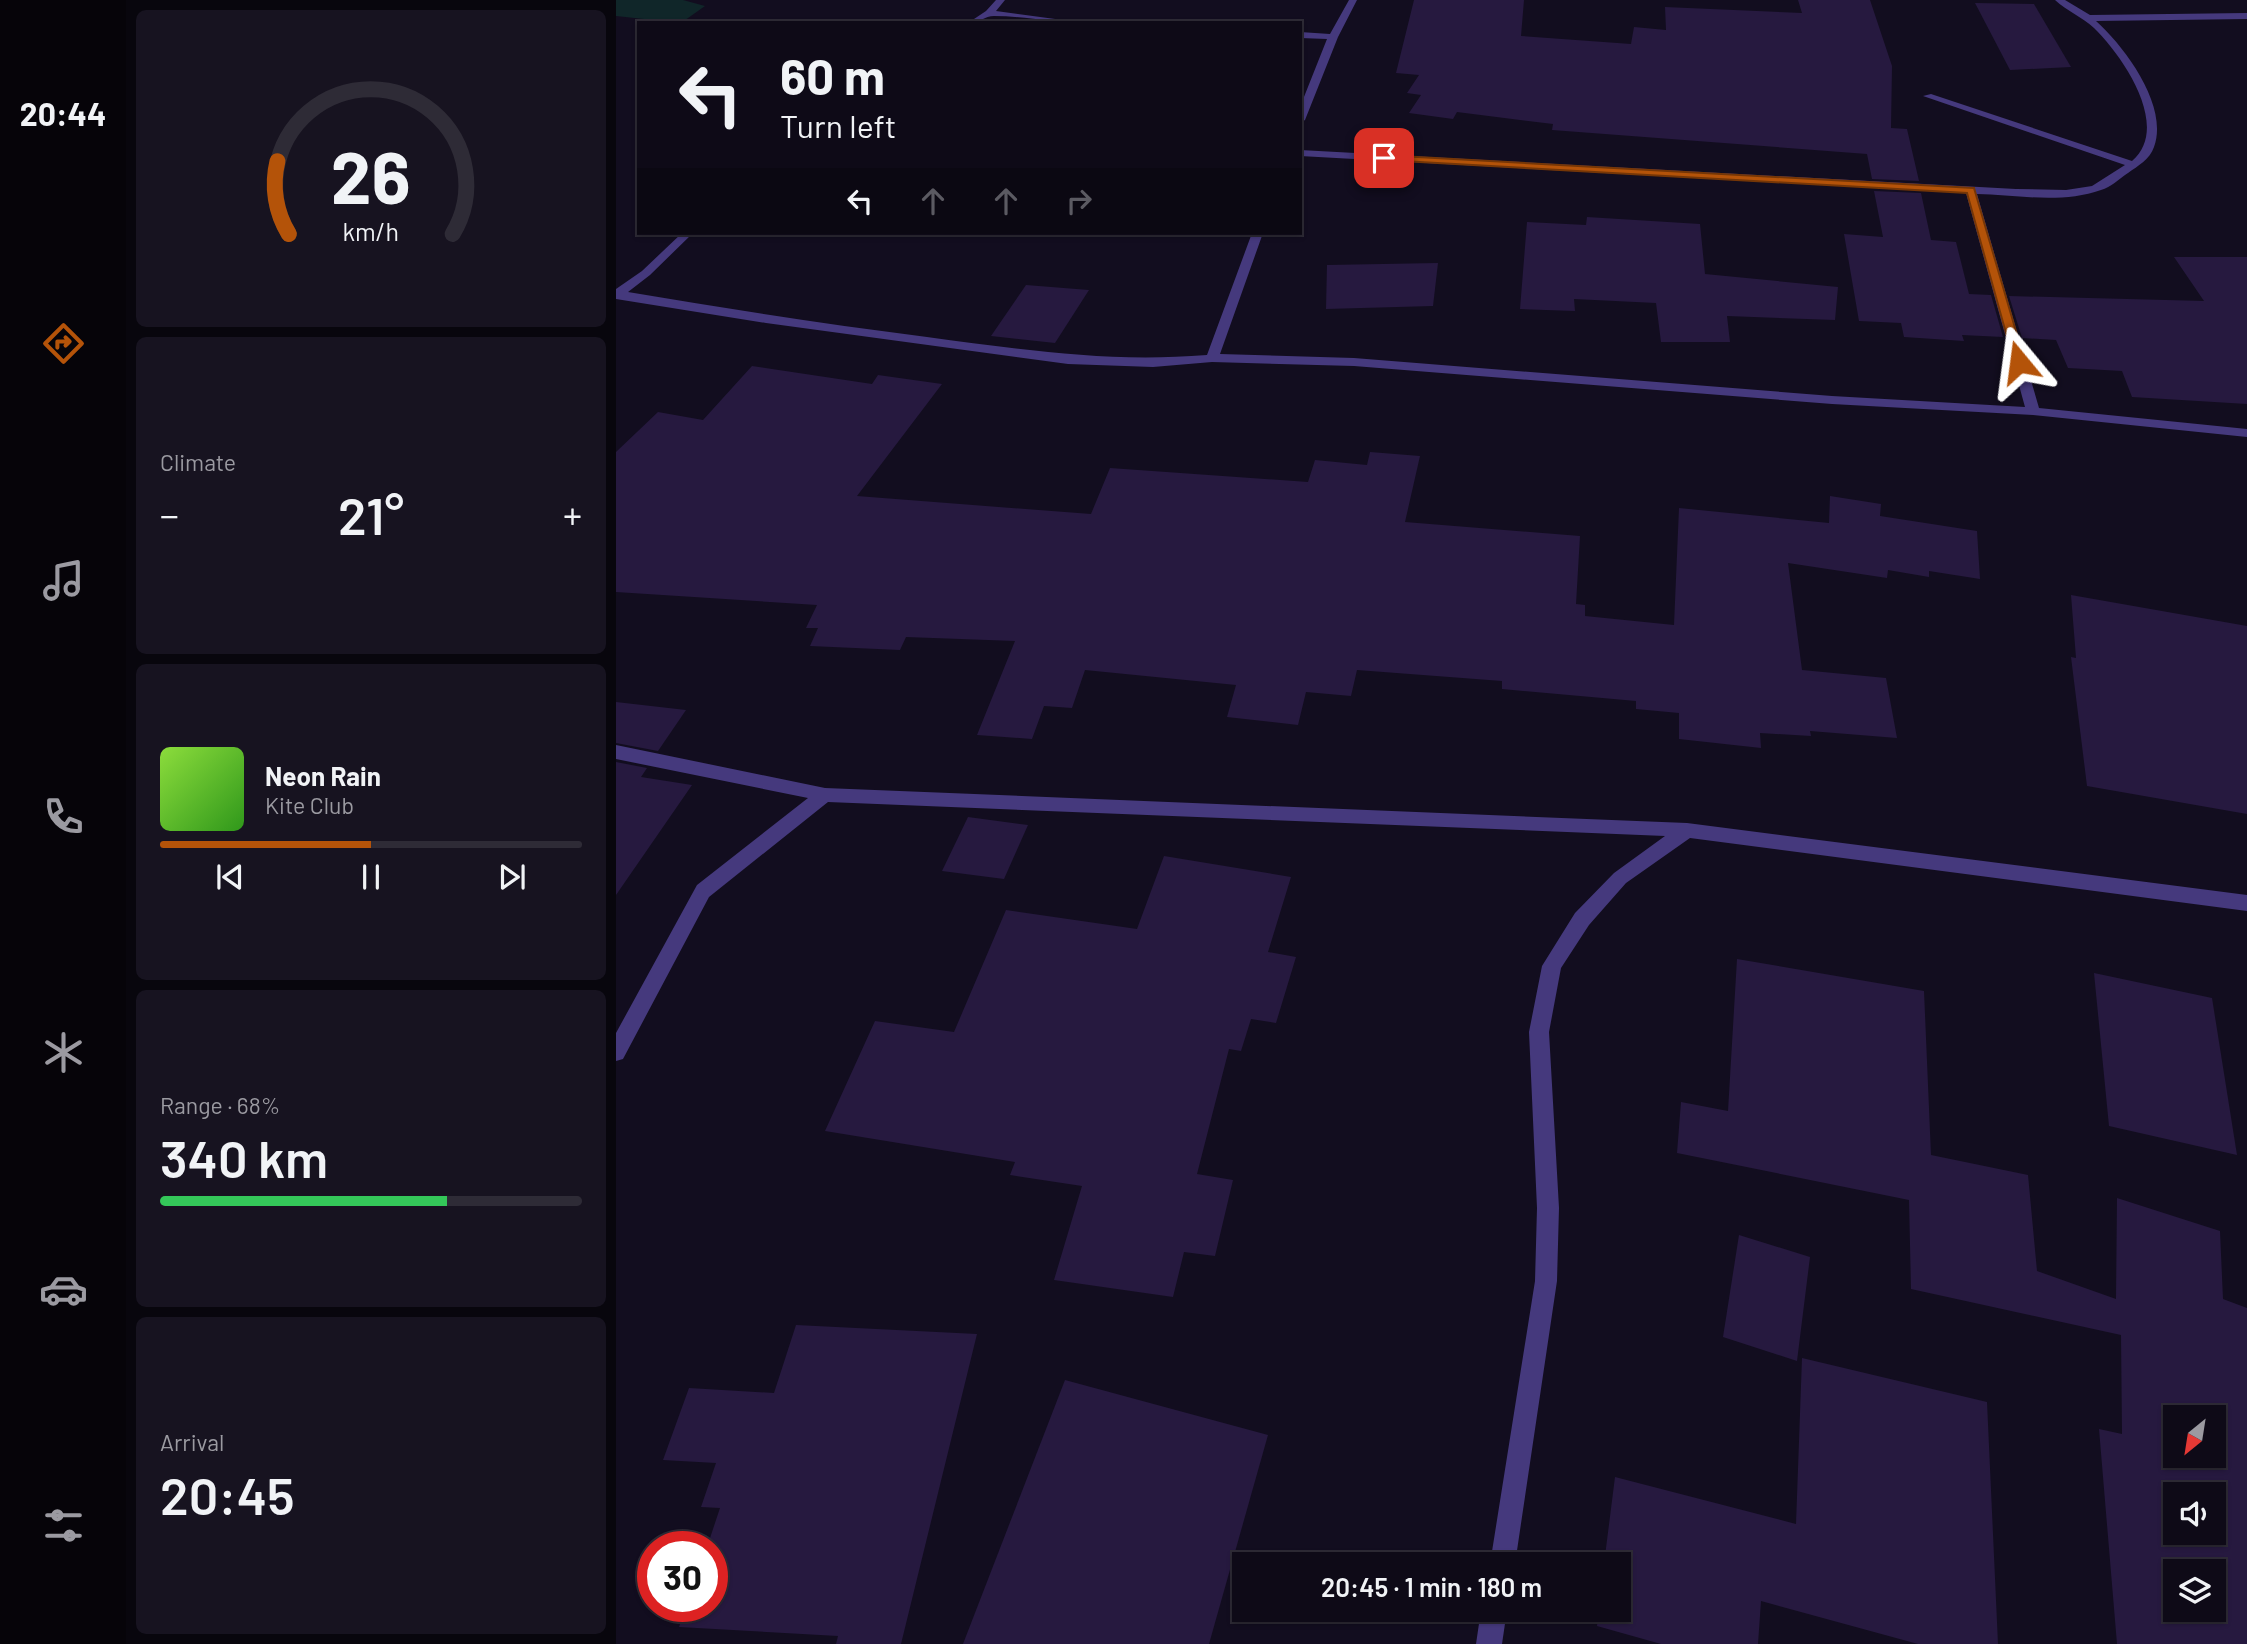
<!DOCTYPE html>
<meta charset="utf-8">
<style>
:root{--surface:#0e0a17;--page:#171320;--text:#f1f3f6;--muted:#9b9aa1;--line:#2e2b36;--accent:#b45309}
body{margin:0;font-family:Barlow,sans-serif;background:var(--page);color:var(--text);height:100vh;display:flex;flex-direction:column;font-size:26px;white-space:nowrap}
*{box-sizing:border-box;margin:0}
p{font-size:23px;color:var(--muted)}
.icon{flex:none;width:38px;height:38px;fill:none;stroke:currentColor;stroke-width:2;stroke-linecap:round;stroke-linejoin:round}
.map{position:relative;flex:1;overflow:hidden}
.side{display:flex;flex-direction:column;gap:10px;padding:10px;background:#08060d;width:490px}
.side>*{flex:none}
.hud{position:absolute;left:21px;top:21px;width:665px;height:214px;border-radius:0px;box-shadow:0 2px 5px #0004,0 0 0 2px var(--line);background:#0e0a17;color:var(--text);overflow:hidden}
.needle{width:46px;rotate:210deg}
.controls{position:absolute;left:1547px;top:1405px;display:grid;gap:14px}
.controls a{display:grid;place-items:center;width:63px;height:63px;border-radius:0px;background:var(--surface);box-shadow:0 2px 5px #0004,0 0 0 2px var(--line);font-size:35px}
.speed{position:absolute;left:21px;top:1531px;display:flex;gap:14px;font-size:35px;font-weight:700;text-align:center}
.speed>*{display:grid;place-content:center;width:91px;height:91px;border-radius:50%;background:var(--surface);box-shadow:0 2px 5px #0004,0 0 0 2px var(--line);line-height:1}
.speed .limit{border:10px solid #d22;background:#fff;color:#111}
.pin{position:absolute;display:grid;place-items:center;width:60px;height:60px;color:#fff;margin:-30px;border-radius:14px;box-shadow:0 4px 10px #0006}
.me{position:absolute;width:77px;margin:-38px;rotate:344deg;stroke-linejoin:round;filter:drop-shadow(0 0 5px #0008)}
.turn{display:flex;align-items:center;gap:24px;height:147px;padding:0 28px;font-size:32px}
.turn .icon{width:91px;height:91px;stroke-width:2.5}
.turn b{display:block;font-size:49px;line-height:60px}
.lanes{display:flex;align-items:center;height:66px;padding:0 28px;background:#0003;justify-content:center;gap:35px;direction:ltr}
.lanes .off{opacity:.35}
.big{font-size:52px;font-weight:600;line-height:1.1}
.side .card{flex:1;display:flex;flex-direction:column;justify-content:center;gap:10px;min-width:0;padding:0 24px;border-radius:10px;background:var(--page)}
.side .dial{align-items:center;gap:0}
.dial svg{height:182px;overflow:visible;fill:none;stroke:var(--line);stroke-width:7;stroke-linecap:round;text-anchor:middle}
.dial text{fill:var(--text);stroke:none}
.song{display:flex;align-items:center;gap:21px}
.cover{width:84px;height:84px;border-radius:10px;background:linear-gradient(135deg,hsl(90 70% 55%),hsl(110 70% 35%))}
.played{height:7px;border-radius:4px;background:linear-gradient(90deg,var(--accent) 50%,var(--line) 50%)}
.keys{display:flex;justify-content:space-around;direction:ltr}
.heat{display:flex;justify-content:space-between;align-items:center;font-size:38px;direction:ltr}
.charge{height:10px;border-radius:5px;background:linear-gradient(90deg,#34c759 68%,var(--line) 0)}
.trip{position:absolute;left:616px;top:1552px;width:399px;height:70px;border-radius:0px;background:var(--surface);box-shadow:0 2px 5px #0004,0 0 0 2px var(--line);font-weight:600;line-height:70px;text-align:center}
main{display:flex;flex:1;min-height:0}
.dock{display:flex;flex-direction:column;width:126px;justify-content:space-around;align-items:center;background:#060409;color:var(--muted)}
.dock .icon{width:49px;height:49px}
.dock .on{color:var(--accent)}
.dock b{font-size:32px;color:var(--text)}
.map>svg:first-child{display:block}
.green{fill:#102629}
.building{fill:#26193f;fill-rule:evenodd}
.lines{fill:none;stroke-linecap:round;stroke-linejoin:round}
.minor{fill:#45397d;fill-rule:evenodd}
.route{fill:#b45309;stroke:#753606;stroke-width:2}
</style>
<main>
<nav class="dock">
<b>20:44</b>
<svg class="icon on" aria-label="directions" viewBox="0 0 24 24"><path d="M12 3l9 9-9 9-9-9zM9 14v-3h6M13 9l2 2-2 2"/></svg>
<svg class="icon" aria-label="music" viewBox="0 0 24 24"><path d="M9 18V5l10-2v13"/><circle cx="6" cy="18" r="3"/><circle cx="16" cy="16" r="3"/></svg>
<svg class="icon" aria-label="phone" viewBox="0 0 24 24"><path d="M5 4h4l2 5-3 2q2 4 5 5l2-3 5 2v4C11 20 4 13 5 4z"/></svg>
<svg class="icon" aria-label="climate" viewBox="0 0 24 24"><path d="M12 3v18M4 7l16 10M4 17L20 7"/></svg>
<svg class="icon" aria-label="car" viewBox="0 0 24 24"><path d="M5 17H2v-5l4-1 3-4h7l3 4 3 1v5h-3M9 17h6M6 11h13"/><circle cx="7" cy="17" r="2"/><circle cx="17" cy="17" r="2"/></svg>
<svg class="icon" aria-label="filters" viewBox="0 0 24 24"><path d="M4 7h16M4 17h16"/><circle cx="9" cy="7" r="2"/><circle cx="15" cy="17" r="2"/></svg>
</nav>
<section class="side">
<div class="card dial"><svg viewBox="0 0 100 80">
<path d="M14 69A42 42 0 1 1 86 69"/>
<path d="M14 69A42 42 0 0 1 9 37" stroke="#b45309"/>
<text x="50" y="56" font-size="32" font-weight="700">26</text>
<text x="50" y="72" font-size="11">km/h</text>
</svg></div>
<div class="card"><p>Climate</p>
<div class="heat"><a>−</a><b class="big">21°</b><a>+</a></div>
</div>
<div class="card">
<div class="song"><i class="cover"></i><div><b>Neon Rain</b><p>Kite Club</p></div></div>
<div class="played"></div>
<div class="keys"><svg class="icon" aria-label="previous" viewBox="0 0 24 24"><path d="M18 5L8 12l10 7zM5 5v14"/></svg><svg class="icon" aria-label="pause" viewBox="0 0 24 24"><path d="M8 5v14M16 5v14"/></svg><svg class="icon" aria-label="next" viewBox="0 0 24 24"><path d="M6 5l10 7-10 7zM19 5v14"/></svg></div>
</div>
<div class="card"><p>Range · 68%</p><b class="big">340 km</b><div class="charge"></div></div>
<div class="card"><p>Arrival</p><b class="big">20:45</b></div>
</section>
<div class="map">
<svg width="1631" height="1644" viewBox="0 0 1631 1644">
<rect width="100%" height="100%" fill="#120d1f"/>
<path class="green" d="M0,0h67l22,6 -24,17 -65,-7z"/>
<g class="building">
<path d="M798,0h110l-3,36 110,8 3,-17 32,3 -1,-23 137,6 -4,-13h72l22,66 -1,62 16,1 12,52 -47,-2 -5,-25 -315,-24 1,-6 -96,-12 -4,7 -44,-6 12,-18 -14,-2 12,-18 -23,-2z"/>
<path d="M1359,3l59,1 37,63 -61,3z"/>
<path d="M1258,191l47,2 10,47 25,2 13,52 22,1 12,42 -41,-2 2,6 -60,-4 -3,-14 -42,-2 -15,-87 39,3z"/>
<path d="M971,217l113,7 5,50 133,13 -3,33 -108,-4 3,26h-69l-5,-39 -82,-4 1,12 -55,-2 7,-87 59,3z"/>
<path d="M1558,257h73v147l-115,-7 -10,-26 -54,-3 -12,-28 -34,-2 -13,-42 195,5z"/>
<path d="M822,263l-5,43 -107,3 1,-44z"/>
<path d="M410,285l63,5 -34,53 -64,-7z"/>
<path d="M136,366l120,18 6,-9 64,9 -85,112 234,18 19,-46 198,14 7,-22 52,5 3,-13 50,4 -15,66 175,14 -4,68 9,1v11l89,9 5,-117 150,15 1,-27 51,8 -1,12 97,15 3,48 -51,-8v6l-41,-7 -1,8 -99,-15 14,107 84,8 11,60 -87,-7 1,5 -51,-3 1,15 -82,-9v-26l-43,-4v-8l-134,-12v-8l-145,-11 -6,26 -45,-4 -8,33 -71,-8 9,-32 -151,-15 -13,38 -28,-2 -12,33 -55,-4 38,-94 -109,-4 -6,13 -90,-4 8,-18h-12l11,-23 -201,-13v-140l42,-40 45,8z"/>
<path d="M1455,595l176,31v188l-160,-28 -16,-129 5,1z"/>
<path d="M0,702l70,8 -28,41 -42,-8z"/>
<path d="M0,762l31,6 -6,9 51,8 -76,110z"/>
<path d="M352,817l60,8 -24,54 -62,-8z"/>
<path d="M548,856l127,21 -23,75 28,5 -20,66 -25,-4 -10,32 -12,-2 -32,125 36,6 -18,76 -31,-4 -11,45 -119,-17 28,-94 -72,-11 5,-13 -190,-31 50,-110 79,11 52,-122 131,19z"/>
<path d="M1121,959l187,32 7,164 97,20 9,96 79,28 1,-101 103,33 3,68 24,9v336h-130l-18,-215 23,5 -1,-99 -210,-46 -2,-89 -232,-47 4,-51 47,9zM1559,1418h39v38h-39zM1559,1494h39v39h-39zM1559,1572h39v38h-39z"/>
<path d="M1478,973l118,25 25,157 -128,-29z"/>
<path d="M1123,1235l71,22 -13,104 -74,-24z"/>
<path d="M180,1325l181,9 -76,310h-65l2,-8 -159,-9 7,-21h26v-59h-5l13,-39 -19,-1 15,-44 -53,-3 26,-72 85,5z"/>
<path d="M1186,1358l185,44 11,242h-80l-157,-43 -3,43h-97l-64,-18 2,-16h20v-46h-15l11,-87 181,47z"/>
<path d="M449,1380l203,55 -59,209h-246z"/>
</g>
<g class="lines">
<g class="minor">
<path d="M380,0h9l-9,11 89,12c-30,0 -60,-7 -91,-7 -9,0 -15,7 -26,7l18,-12z"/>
<path d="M733,0h8l-19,37 -33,83 -5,3v-16l27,-68 -27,-1v-6l30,2z"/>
<path d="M1439,0h10l25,15 157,-2v6l-151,2c29,26 73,85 58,126 -4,12 -16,19 -26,26 -9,6 -17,14 -27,17 -39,14 -84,5 -124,4l62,214 208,21v8l-214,-22 -201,-11 -478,-38 -142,-4 -59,5 -85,-3 -302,-41 -150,-24v-10l26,-18 40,-38h11l-43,42 -22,17c100,17 199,32 299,45 98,13 181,26 280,18l45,-122h11l-43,121 134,4 478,38 193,11 -59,-214 -666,-37v-6l716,39 50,1 26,-4 33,-21 -202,-69 8,-2 201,67c40,-34 -10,-106 -38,-133 -12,-11 -27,-17 -39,-28z"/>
<path d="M0,745l209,43 862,35 560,72v16l-557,-73 -64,45 -37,42 -28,43 -12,64 10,176 -2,73 -42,283h-25l45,-283 2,-73 -8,-176 13,-66 33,-53 39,-40 51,-37 -837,-34 -119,95 -86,162 -7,2v-28l81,-148 111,-87 -192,-39z"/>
<path d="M865,1610h26l-5,34h-26z"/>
</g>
</g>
<path class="route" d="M765,155l593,33 51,174 -6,3 -5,-3 -47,-169 -583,-33h-3z"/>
</svg>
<div class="controls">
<a><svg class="needle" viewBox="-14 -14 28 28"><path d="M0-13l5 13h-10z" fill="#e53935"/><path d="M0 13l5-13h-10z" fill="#9b9aa1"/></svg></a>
<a><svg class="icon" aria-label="sound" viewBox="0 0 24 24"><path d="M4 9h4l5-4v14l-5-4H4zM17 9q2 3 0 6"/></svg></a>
<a><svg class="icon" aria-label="layers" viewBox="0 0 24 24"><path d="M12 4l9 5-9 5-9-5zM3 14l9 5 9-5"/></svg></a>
</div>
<div class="speed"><div class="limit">30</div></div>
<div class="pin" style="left:768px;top:158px;background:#d93025"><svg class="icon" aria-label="arrive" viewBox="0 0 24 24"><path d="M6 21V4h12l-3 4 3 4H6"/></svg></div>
<svg class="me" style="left:1403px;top:362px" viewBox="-20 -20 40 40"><path d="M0-17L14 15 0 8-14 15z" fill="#b45309" stroke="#fff" stroke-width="4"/></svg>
<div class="trip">20:45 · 1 min · 180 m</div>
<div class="hud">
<div class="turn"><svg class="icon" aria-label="left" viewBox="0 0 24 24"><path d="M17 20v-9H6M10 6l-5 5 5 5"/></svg><div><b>60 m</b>Turn left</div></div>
<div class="lanes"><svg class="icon" aria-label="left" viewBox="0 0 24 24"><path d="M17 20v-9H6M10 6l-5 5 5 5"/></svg><svg class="icon off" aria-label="ahead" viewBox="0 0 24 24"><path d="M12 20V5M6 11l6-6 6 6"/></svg><svg class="icon off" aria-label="ahead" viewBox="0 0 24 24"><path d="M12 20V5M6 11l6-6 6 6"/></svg><svg class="icon off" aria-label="right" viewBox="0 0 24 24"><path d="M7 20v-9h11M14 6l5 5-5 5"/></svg></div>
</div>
</div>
</main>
